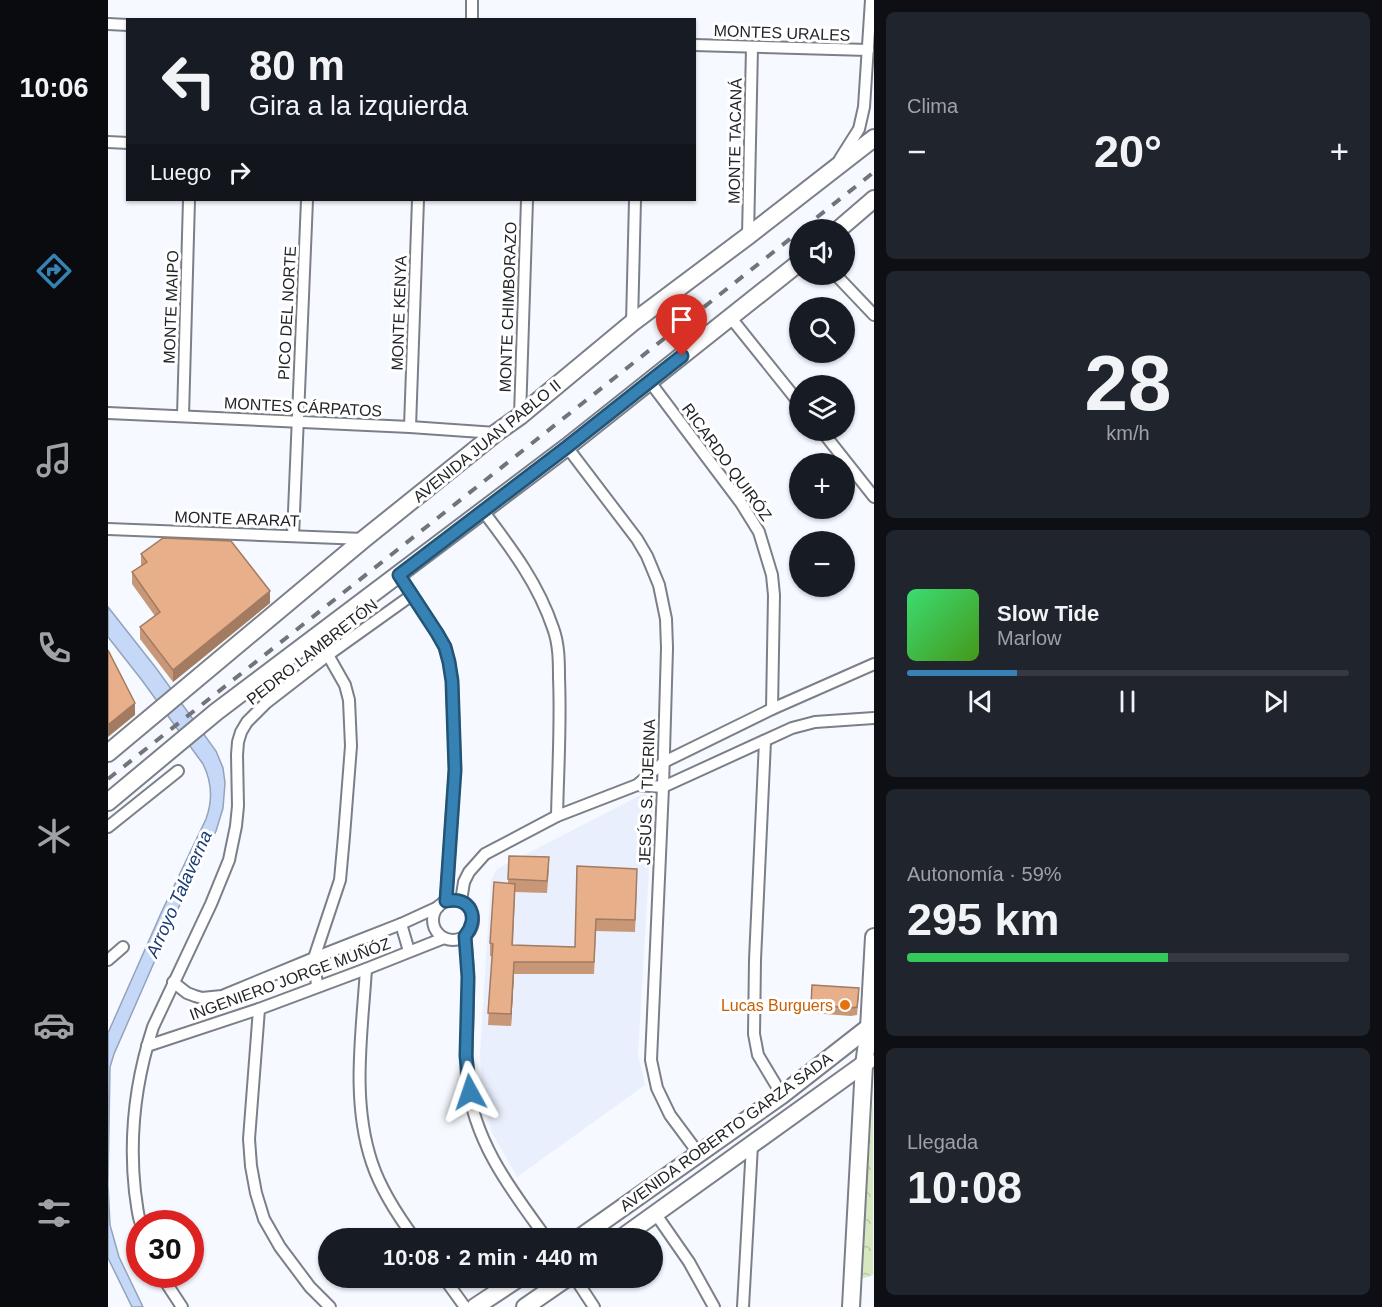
<!DOCTYPE html>
<html lang="es">
<meta charset="utf-8">
<style>
:root{--surface:#171b24;--page:#20242c;--text:#f1f3f6;--muted:#9ea1a6;--line:#363941;--accent:#3682b5}
body{margin:0;font-family:Helvetica,sans-serif;background:var(--page);color:var(--text);height:100vh;display:flex;flex-direction:column;font-size:22px;white-space:nowrap}
*{box-sizing:border-box;margin:0}
p{font-size:20px;color:var(--muted)}
.icon{flex:none;width:33px;height:33px;fill:none;stroke:currentColor;stroke-width:2;stroke-linecap:round;stroke-linejoin:round}
.map{position:relative;flex:1;overflow:hidden}
.drawer{display:flex;flex-direction:column;gap:12px;padding:12px;background:#0d0f14;width:508px}
.drawer>*{flex:none}
.banner{position:absolute;left:18px;top:18px;width:570px;height:183px;border-radius:0px;box-shadow:0 2px 4px #0004;background:#171b24;color:var(--text);overflow:hidden}
.buttons{position:absolute;left:681px;top:219px;display:grid;gap:12px}
.buttons a{display:grid;place-items:center;width:66px;height:66px;border-radius:50%;background:var(--surface);box-shadow:0 2px 4px #0004;font-size:30px}
.speed{position:absolute;left:18px;top:1210px;display:flex;gap:12px;font-size:30px;font-weight:700;text-align:center}
.speed>*{display:grid;place-content:center;width:78px;height:78px;border-radius:50%;background:var(--surface);box-shadow:0 2px 4px #0004;line-height:1}
.speed .limit{border:9px solid #d22;background:#fff;color:#111}
.pin{position:absolute;display:grid;place-items:center;width:51px;height:51px;color:#fff;margin:-62px -26px;border-radius:50% 50% 50% 0;rotate:-45deg;box-shadow:0 0 6px #0007}
.pin .icon{rotate:45deg}
.me{position:absolute;width:66px;margin:-33px;rotate:355deg;stroke-linejoin:round;filter:drop-shadow(0 0 4px #0008)}
.turn{display:flex;align-items:center;gap:21px;height:126px;padding:0 24px;font-size:27px}
.turn .icon{width:78px;height:78px;stroke-width:2.5}
.turn b{display:block;font-size:42px;line-height:51px}
.then{display:flex;align-items:center;height:57px;padding:0 24px;background:#0003;gap:12px;font-size:22px}
.big{font-size:45px;font-weight:700;line-height:1.1}
.drawer .card{flex:1;display:flex;flex-direction:column;justify-content:center;gap:9px;min-width:0;padding:0 21px;border-radius:9px;background:var(--page)}
.drawer .dial{align-items:center;gap:0}
.dial b{font-size:78px;line-height:1}
.song{display:flex;align-items:center;gap:18px}
.cover{width:72px;height:72px;border-radius:9px;background:linear-gradient(135deg,hsl(140 70% 55%),hsl(100 70% 35%))}
.played{height:6px;border-radius:3px;background:linear-gradient(90deg,var(--accent) 25%,var(--line) 25%)}
.keys{display:flex;justify-content:space-around;direction:ltr}
.heat{display:flex;justify-content:space-between;align-items:center;font-size:33px;direction:ltr}
.charge{height:9px;border-radius:4px;background:linear-gradient(90deg,#34c759 59%,var(--line) 0)}
.trip{position:absolute;left:210px;top:1228px;width:345px;height:60px;border-radius:30px;background:var(--surface);box-shadow:0 2px 4px #0004;font-weight:700;line-height:60px;text-align:center}
main{display:flex;flex:1;min-height:0}
.tabs{display:flex;flex-direction:column;width:108px;justify-content:space-around;align-items:center;background:#090b0e;color:var(--muted)}
.tabs .icon{width:42px;height:42px}
.tabs .active{color:var(--accent)}
.tabs b{font-size:27px;color:var(--text)}
.map>svg:first-child{display:block}
.built{fill:#e9effd}
.park{fill:url(#park-crowns)}
.water{fill:#c5d8f8;stroke:#94a2ba;stroke-width:1.5}
.lines{fill:none;stroke-linecap:round;stroke-linejoin:round}
.street-casing{stroke:#7b7f88;stroke-width:14}
.secondary-casing{stroke:#7b7f88;stroke-width:20}
.street{stroke:#fff;stroke-width:10}
.secondary{stroke:#fff;stroke-width:16}
.rail{stroke:#727479;stroke-width:4;stroke-dasharray:10 10;stroke-linecap:butt}
.wall{fill:#c79778}
.shaded-wall{fill:#a27b61}
.building{fill:#e7b08b;stroke:#a27b61;stroke-width:1.5}
.route-casing{stroke:#235476;stroke-width:15}
.route{stroke:#3682b5;stroke-width:10}
.food-dot{fill:#e8710a;stroke:#fff;stroke-width:2}
.labels{text-anchor:middle;dominant-baseline:central;stroke-width:6;stroke-linejoin:round;paint-order:stroke}
.street-label{font-size:16px;fill:#232428;stroke:#fff}
.food-label{font-size:16px;fill:#c56008;stroke:#fff;text-anchor:end}
.water-label{font-size:18px;font-style:italic;fill:#183a77;stroke:#fff}
</style>
<main>
<nav class="tabs">
<b>10:06</b>
<svg class="icon active" aria-label="directions" viewBox="0 0 24 24"><path d="M12 3l9 9-9 9-9-9zM9 14v-3h6M13 9l2 2-2 2"/></svg>
<svg class="icon" aria-label="music" viewBox="0 0 24 24"><path d="M9 18V5l10-2v13"/><circle cx="6" cy="18" r="3"/><circle cx="16" cy="16" r="3"/></svg>
<svg class="icon" aria-label="phone" viewBox="0 0 24 24"><path d="M5 4h4l2 5-3 2q2 4 5 5l2-3 5 2v4C11 20 4 13 5 4z"/></svg>
<svg class="icon" aria-label="climate" viewBox="0 0 24 24"><path d="M12 3v18M4 7l16 10M4 17L20 7"/></svg>
<svg class="icon" aria-label="car" viewBox="0 0 24 24"><path d="M5 17H2v-5l4-1 3-4h7l3 4 3 1v5h-3M9 17h6M6 11h13"/><circle cx="7" cy="17" r="2"/><circle cx="17" cy="17" r="2"/></svg>
<svg class="icon" aria-label="filters" viewBox="0 0 24 24"><path d="M4 7h16M4 17h16"/><circle cx="9" cy="7" r="2"/><circle cx="15" cy="17" r="2"/></svg>
</nav>
<div class="map">
<svg width="766" height="1307" viewBox="0 0 766 1307">
<defs>
<pattern id="park-crowns" width="20" height="18" patternUnits="userSpaceOnUse" patternTransform="scale(1.5)"><rect width="20" height="18" fill="#d7e8c1"/><path d="M2 6a3 3 0 1 1 6 0M12 15a3 3 0 1 1 6 0" fill="none" stroke="#b8c7a6"/></pattern>
</defs>
<rect width="100%" height="100%" fill="#f6f9ff"/>
<path class="built" d="M537,793l8,11 -15,250 7,31 -128,92 -26,-46 -9,-40 -2,-37 11,-174 6,-11z"/>
<path class="park" d="M765,1095v180l-12,4z"/>
<path class="water" d="M0,607l48,61 60,83 7,17 2,15 -2,25 -7,23 -43,88 -59,135 -4,13 -2,118 2,40 9,32 24,50h-11l-24,-49v-225l54,-122 44,-92c7,-19 6,-37 -3,-55l-62,-85 -33,-42z"/>
<g class="lines">
<defs>
<g id="street">
<path d="M364,20v-20"/>
<path d="M0,24l20,1"/>
<path d="M586,45l174,5"/>
<path d="M0,142l20,1"/>
<path d="M732,159l19,-30 5,-22 7,-107"/>
<path d="M640,236l4,-189"/>
<path d="M727,274l39,41"/>
<path d="M623,318l69,86"/>
<path d="M524,323l3,-123"/>
<path d="M542,382l91,121 18,29 13,43 2,20 -2,114"/>
<path d="M0,413l302,14 86,6"/>
<path d="M75,416l6,-216"/>
<path d="M412,416l7,-216"/>
<path d="M302,427l8,-227"/>
<path d="M713,430l53,67"/>
<path d="M459,447l70,92 10,17 12,29 7,34 1,29 -4,139 -12,273 6,28 13,27 29,39"/>
<path d="M375,511c28,37 55,72 70,117 6,16 6,34 6,50 2,46 -1,92 -2,138"/>
<path d="M0,529l256,10"/>
<path d="M185,536l14,-336"/>
<path d="M291,575l38,58 8,14 4,15 3,19 3,88 -9,132"/>
<path d="M657,741l-10,219 -1,74 4,21 24,40"/>
<path d="M529,785l26,2 129,-59 23,-6 59,-4"/>
<path d="M0,827l70,-56"/>
<circle cx="345" cy="920" r="20"/>
<path d="M353,901l3,-19 5,-10 16,-18 72,-38 80,-31 27,-23 108,-53 102,-45"/>
<path d="M293,924l8,27"/>
<path d="M357,936c1,14 3,27 3,41 1,34 -3,67 -1,101 6,63 44,112 80,161"/>
<path d="M0,960l15,-13"/>
<path d="M258,969c-4,64 -15,132 6,194 9,27 26,53 43,76"/>
<path d="M65,982l14,11 8,3 7,2 20,-2 92,-38 87,-34 37,-17"/>
<path d="M209,986l-3,-28 26,-78 4,-44 7,-90 -2,-46 -4,-15 -17,-30"/>
<path d="M151,1009l-10,130 2,27 5,27 8,26 16,28 30,40 20,20"/>
<path d="M39,1046l112,-37 107,-40 78,-31"/>
<path d="M547,1213l34,49 25,45"/>
<path d="M33,1224c-4,-10 -4,-21 -6,-32 -6,-55 1,-113 18,-165l58,-123 18,-44 7,-34 2,-20 -1,-51 1,-13 3,-10 6,-10 19,-19 62,-48 84,-60"/>
<path d="M53,1275l21,32"/>
<path d="M336,1278l21,29"/>
<path d="M467,1278l19,29"/>
<path d="M635,1307l9,-162"/>
</g>
<g id="secondary">
<path d="M730,230l36,-31"/>
<path d="M0,753l256,-214 132,-106 24,-17 112,-93 116,-87 126,-98"/>
<path d="M0,802l108,-90 351,-265 233,-185"/>
<path d="M470,1239l204,-144 91,-71"/>
<path d="M512,1239l248,-178"/>
<path d="M367,1307l44,-29"/>
<path d="M417,1307l42,-29"/>
<path d="M743,1307l13,-242 5,-37 5,-91"/>
</g>
</defs>
<use href="#street" class="street-casing"/>
<use href="#secondary" class="secondary-casing"/>
<use href="#street" class="street"/>
<use href="#secondary" class="secondary"/>
<g class="rail">
<path d="M693,230l73,-58"/>
<path d="M0,779l692,-548"/>
</g>
</g>
<g class="wall">
<path d="M33,554l129,49 -97,79 -33,-43v-12l15,-11 -23,-32v-12l9,-6z"/>
<path d="M401,856l40,13 -2,24 -32,-1 -2,54 62,1 2,-81 60,15 -2,51 -39,-1 -2,43h-80l-3,52 -23,-1 4,-69h-2v-13l18,-60z"/>
<path d="M751,996l-2,19 -6,1 -40,-3v-8z"/>
</g>
<g class="shaded-wall">
<path d="M162,591v12l-97,79v-12z"/>
<path d="M27,703v12l-27,22v-12z"/>
<path d="M406,962v12l-3,52v-12z"/>
</g>
<g class="building">
<path d="M55,538l68,3 39,50 -97,79 -33,-43 20,-15 -28,-40 15,-10 -6,-8z"/>
<path d="M0,650l27,53 -27,22z"/>
<path d="M401,856l40,1 -2,24 -39,-2z"/>
<path d="M469,866l60,3 -2,51 -39,-1 -2,43h-80l-3,52 -23,-1 5,-69 -3,-1 4,-61 21,2 -3,61 63,2z"/>
<path d="M704,985l47,3 -2,19 -6,1 -40,-3z"/>
</g>
<g class="lines">
<defs>
<path id="route" d="M362,1092l-4,-36 2,-79 -3,-41c15,-18 6,-40 -19,-35l9,-131 -3,-89 -3,-19 -4,-15 -8,-14 -38,-58 168,-128 115,-91"/>
</defs>
<use href="#route" class="route-casing"/>
<use href="#route" class="route"/>
</g>
<circle class="food-dot" cx="737" cy="1005" r="6"/>
<g class="labels">
<g class="street-label">
<text transform="translate(674 33) rotate(2)">MONTES URALES</text>
<text transform="translate(627 141) rotate(-89)">MONTE TACANÁ</text>
<text transform="translate(63 307) rotate(-88)">MONTE MAIPO</text>
<text transform="translate(400 307) rotate(-88)">MONTE CHIMBORAZO</text>
<text transform="translate(179 313) rotate(-87)">PICO DEL NORTE</text>
<text transform="translate(291 313) rotate(-88)">MONTE KENYA</text>
<text transform="translate(195 407) rotate(3)">MONTES CÁRPATOS</text>
<text transform="translate(379 441) rotate(-39)">AVENIDA JUAN PABLO II</text>
<text transform="translate(619 462) rotate(54)">RICARDO QUIRÓZ</text>
<text transform="translate(129 519) rotate(2)">MONTE ARARAT</text>
<text transform="translate(204 652) rotate(-38)">PEDRO LAMBRETÓN</text>
<text transform="translate(539 792) rotate(-88)">JESÚS S. TIJERINA</text>
<text transform="translate(182 979) rotate(-20)">INGENIERO JORGE MUÑÓZ</text>
<text transform="translate(618 1132) rotate(-36)">AVENIDA ROBERTO GARZA SADA</text>
</g>
<g class="food-label">
<text x="725" y="1005">Lucas Burguers</text>
</g>
<g class="water-label">
<text transform="translate(71 894) rotate(-66)">Arroyo Talaverna</text>
</g>
</g>
</svg>
<div class="buttons">
<a><svg class="icon" aria-label="sound" viewBox="0 0 24 24"><path d="M4 9h4l5-4v14l-5-4H4zM17 9q2 3 0 6"/></svg></a>
<a><svg class="icon" aria-label="search" viewBox="0 0 24 24"><circle cx="10" cy="10" r="6"/><path d="M15 15l6 6"/></svg></a>
<a><svg class="icon" aria-label="layers" viewBox="0 0 24 24"><path d="M12 4l9 5-9 5-9-5zM3 14l9 5 9-5"/></svg></a>
<a>+</a>
<a>−</a>
</div>
<div class="speed"><div class="limit">30</div></div>
<div class="pin" style="left:574px;top:356px;background:#d93025"><svg class="icon" aria-label="arrive" viewBox="0 0 24 24"><path d="M6 21V4h12l-3 4 3 4H6"/></svg></div>
<svg class="me" style="left:362px;top:1092px" viewBox="-20 -20 40 40"><path d="M0-17L14 15 0 8-14 15z" fill="#3682b5" stroke="#fff" stroke-width="4"/></svg>
<div class="trip">10:08 · 2 min · 440 m</div>
<div class="banner">
<div class="turn"><svg class="icon" aria-label="left" viewBox="0 0 24 24"><path d="M17 20v-9H6M10 6l-5 5 5 5"/></svg><div><b>80 m</b>Gira a la izquierda</div></div>
<div class="then">Luego<svg class="icon" aria-label="right" viewBox="0 0 24 24"><path d="M7 20v-9h11M14 6l5 5-5 5"/></svg></div>
</div>
</div>
<section class="drawer">
<div class="card"><p>Clima</p>
<div class="heat"><a>−</a><b class="big">20°</b><a>+</a></div>
</div>
<div class="card dial"><b>28</b><p>km/h</p></div>
<div class="card">
<div class="song"><i class="cover"></i><div><b>Slow Tide</b><p>Marlow</p></div></div>
<div class="played"></div>
<div class="keys"><svg class="icon" aria-label="previous" viewBox="0 0 24 24"><path d="M18 5L8 12l10 7zM5 5v14"/></svg><svg class="icon" aria-label="pause" viewBox="0 0 24 24"><path d="M8 5v14M16 5v14"/></svg><svg class="icon" aria-label="next" viewBox="0 0 24 24"><path d="M6 5l10 7-10 7zM19 5v14"/></svg></div>
</div>
<div class="card"><p>Autonomía · 59%</p><b class="big">295 km</b><div class="charge"></div></div>
<div class="card"><p>Llegada</p><b class="big">10:08</b></div>
</section>
</main>
